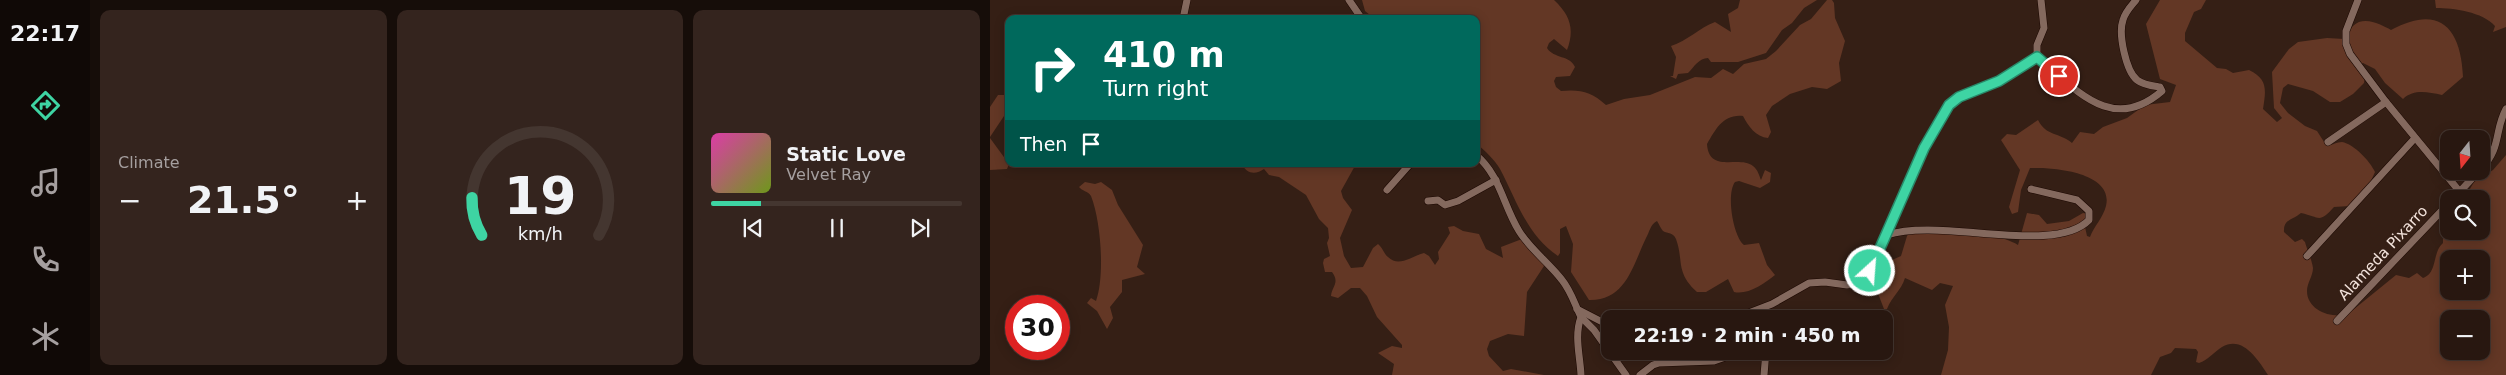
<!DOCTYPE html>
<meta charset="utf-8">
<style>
:root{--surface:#281710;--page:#34241e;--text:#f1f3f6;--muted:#a59f9f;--line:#443630;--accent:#3ed4a3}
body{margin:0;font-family:"DejaVu Sans",sans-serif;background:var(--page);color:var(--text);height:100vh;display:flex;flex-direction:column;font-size:19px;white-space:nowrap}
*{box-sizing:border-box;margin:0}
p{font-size:16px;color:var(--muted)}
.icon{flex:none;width:28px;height:28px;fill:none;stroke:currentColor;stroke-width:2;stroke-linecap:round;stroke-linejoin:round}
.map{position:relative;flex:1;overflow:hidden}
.details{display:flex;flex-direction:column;gap:10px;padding:10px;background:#160d09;width:900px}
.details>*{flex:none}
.guide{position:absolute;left:15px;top:15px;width:475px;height:152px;border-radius:10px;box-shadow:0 2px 12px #0003,0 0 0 1px var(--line);background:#00695c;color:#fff;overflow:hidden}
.needle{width:32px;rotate:197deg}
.controls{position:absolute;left:1450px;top:130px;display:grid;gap:10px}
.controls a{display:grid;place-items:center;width:50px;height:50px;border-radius:10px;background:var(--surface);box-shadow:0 2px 12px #0003,0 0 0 1px var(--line);font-size:25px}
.speed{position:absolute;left:15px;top:295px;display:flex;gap:10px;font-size:25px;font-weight:700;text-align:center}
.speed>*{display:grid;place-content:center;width:65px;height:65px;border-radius:50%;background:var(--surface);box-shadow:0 2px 12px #0003,0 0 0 1px var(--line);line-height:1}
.speed .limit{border:8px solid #d22;background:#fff;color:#111}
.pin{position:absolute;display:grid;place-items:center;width:42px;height:42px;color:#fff;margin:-21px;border:2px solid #fff;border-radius:50%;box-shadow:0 1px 5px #0007}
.me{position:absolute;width:55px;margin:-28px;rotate:26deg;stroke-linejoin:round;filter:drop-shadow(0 0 4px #0008)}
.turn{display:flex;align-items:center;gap:18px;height:105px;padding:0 15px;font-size:22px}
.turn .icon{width:65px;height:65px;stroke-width:2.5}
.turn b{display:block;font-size:35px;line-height:42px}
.then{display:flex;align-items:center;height:48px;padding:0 15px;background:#0003;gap:10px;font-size:19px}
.big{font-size:38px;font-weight:600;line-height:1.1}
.details .widget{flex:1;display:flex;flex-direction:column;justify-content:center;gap:8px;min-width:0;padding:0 18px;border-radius:10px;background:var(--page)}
.details .dial{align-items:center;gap:0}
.dial svg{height:130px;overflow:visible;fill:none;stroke:var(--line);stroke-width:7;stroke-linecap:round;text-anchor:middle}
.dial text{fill:var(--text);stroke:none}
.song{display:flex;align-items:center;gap:15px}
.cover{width:60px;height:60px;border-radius:8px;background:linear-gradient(135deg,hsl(320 70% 55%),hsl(80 70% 35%))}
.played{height:5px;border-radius:2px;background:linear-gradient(90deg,var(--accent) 20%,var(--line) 20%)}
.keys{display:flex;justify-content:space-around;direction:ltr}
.heat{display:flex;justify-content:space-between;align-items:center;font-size:28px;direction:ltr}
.details .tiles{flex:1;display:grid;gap:10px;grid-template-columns:repeat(3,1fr)}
.trip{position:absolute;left:611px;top:310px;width:292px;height:50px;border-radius:10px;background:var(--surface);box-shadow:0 2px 12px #0003,0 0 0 1px var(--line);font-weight:600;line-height:50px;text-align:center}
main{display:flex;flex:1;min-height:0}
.tabs{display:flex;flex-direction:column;width:90px;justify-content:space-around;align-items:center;background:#100906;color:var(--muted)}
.tabs .icon{width:35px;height:35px}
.tabs .active{color:var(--accent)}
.tabs b{font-size:22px;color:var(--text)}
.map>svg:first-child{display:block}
.green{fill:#633725;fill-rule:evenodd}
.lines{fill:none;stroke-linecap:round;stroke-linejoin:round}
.minor-casing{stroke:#1c0802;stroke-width:8}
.minor{stroke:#84695e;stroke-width:7}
.route-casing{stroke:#288a6a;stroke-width:12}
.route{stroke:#3ed4a3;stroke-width:9}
.labels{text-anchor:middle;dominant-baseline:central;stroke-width:5;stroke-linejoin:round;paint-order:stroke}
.street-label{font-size:15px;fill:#f2e2db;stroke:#351f15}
</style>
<main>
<nav class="tabs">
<b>22:17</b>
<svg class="icon active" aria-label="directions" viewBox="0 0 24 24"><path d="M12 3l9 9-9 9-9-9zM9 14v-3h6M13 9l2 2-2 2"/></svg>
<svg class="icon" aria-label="music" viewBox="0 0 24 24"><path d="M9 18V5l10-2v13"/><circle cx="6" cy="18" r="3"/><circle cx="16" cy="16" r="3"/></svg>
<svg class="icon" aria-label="phone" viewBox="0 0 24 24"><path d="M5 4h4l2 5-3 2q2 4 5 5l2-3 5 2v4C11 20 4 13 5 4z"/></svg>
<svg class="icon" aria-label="climate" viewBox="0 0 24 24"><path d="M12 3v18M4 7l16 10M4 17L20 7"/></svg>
</nav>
<section class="details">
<div class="tiles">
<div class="widget"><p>Climate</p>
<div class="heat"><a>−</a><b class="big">21.5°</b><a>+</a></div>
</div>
<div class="widget dial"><svg viewBox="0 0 100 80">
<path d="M14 69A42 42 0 1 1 86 69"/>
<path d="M14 69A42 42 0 0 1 8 46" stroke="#3ed4a3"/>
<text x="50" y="56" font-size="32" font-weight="700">19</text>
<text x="50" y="72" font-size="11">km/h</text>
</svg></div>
<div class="widget">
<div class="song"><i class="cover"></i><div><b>Static Love</b><p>Velvet Ray</p></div></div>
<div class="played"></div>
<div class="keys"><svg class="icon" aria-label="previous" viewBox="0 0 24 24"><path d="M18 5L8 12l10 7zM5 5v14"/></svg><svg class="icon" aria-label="pause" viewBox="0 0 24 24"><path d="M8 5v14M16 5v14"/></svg><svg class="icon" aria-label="next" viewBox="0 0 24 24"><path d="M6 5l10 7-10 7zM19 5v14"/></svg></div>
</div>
</div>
</section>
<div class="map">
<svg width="1516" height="375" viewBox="0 0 1516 375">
<rect width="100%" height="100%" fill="#351f15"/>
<g class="green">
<path d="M372,0h192c16,15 21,29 13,50l-13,-11 -5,4 -2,5c7,11 23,7 28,19l-5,9 -14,1 -2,4 2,6 5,4c19,-2 31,1 45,14l18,-6 26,-4 45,-18 16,1 12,-9 10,5 11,-10 22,-5 10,-8 24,-26 11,-6 16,-19h5l2,3 1,15 10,23 -6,22 2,18 -14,8 -15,-2 -22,7 -18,12 -6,9 5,17 -3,6c-12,-1 -20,-12 -25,-22 -20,-2 -27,13 -36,28 2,30 32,11 46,22 5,4 6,9 8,14l4,-10 6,3 -1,9 -10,6 -21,-7 -4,1c-9,12 -2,54 9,63l15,-2 8,22 8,10c-11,9 -27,20 -41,17l-6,-13 -22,13h-9c-22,-20 -13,-31 -21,-53 -3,-7 -8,-5 -13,-8 -2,-2 -4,-7 -6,-10 -7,4 -7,10 -11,17 -13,27 -20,63 -57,62l-18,-28 2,-28 -7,-18 -6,3v24l-2,3c-31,-20 -42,-57 -58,-87 -6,-10 -15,-18 -24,-26v-124h-101l-10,-8z"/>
<path d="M750,0h77l-13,8 -12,15 -10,7 -16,23 -28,9h-27l-3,-4c-9,0 -14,9 -20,15l-10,1 -2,5 -6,-3h3l3,-19 -5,-11c16,-5 28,-18 44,-24l16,10 -3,-18 10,-6z"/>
<path d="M1170,0h46l-5,9 -7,3 -9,21v8l32,27 9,1 7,4 16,-3c19,9 17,20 14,39l14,13 5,-4 -8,-10 -2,-36 17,-23 9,-7 29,-4 17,1c4,-4 5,-9 9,-13 11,-11 29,-1 38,4 48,-26 70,-3 72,47l-21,18c-15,-3 -28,-6 -39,4l-18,-16 -10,-14 -12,-6 -2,1 4,12 -1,7 -11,11 -13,8h-10l-17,-11 -25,-7 -5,4 -3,15 8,10 17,13 12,5 9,14c6,1 10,-3 16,-3 12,2 28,19 33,30l-6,13 -19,21 -16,1c-15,17 -14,10 -33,6 -8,7 -18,6 -17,19l11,10 7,-3 3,3c2,8 7,18 8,26 0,8 -6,15 -6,23 0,20 26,28 41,23l48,-39 13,3 8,-5 6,5c15,-5 9,-26 20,-35v-7l3,-3 35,-2v-32h-17l10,-17 19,-12 13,-15v220h-238c-10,-15 -25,-40 -46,-28 -8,5 -14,13 -23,16l-3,-1 2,-10 -2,-3 -21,-1 -4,5 -11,4 -9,18h-210l7,-25 1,-23 -4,-22 8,-19 -13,-3 -8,7 -27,-12c-4,13 -13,18 -18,31h-3l-12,-31 2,-2 9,1 5,-4 4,-13 9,-4 6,-20 9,-10 13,8c23,-4 70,-1 89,11l9,-32 12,2 8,9 22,-3 14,-8 5,1 -3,13 2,9 3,1c4,-11 13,-19 16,-31 8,-34 -53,-39 -76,-38l-9,22 -3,22 -6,2 -3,-7 11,-37 -19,-30 6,-6 9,1 22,-15c9,17 21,12 34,23l8,-11 14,2 9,-7 24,-9 18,-13 25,-3 6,-17 -16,-6 -14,-55zM1459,259h32v32h-32zM1459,319h32v32h-32z"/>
<path d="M1445,0h71v27l-13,5 2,-6c-12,-14 -42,-18 -59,-18z"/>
<path d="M8,95h7l2,3 -1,15 -16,24v-30z"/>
<path d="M0,138l19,26 -2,5 -17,1z"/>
<path d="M252,164h114l-15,27 2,7 9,12 -12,28 4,18 7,12 12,-1 10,-19 5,-4c5,4 6,10 10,13 11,11 24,-1 36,-4l5,3 6,9 4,-6 -1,-7 12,-19 -2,-6 6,-1 9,5 16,3 7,15 17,9 -2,-11 21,-8 21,23 1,4 -17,26 -3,44 -16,-2 -18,7 -3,8 2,7 14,15 8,-2 33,6h-152l2,-11 -16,-11 14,-7 10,2v-3l-25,-28 -10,-21 -7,-8h-9l-13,10 -7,-2c1,-10 9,-13 1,-24h-7l-2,-9 1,-4 6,-3 -3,-13 2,-5 -1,-10 -9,-9 -13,-24 -27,-18 -10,-2 -5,-6c-8,6 -18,5 -22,-5z"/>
<path d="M95,182l10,2 6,-2 11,8 6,15 25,40 -6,22 8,7 -23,6v12l-12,15 3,11 -6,11 -10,-18 -10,-8 4,-5 5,3c9,-25 5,-80 -5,-105 -3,-5 -9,-5 -12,-9z"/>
</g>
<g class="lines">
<defs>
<g id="minor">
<path d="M359,0l13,19"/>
<path d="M1051,0l3,28 -7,17v12c38,31 74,78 125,34l-2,-4c-7,-1 -17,-2 -23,-7 -11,-9 -19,-46 -14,-60 2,-8 8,-14 13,-20"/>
<path d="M1368,0l-12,31v13l4,10 36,48 74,90"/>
<path d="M193,19l4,-19"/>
<path d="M1338,142l58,-40"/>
<path d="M486,155c24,20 27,50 43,76 11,18 30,32 43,49 9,11 13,25 19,37 -7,19 -1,38 0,58"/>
<path d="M1491,169c21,-22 13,-38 25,-60"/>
<path d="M397,190l23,-26"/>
<path d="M1463,199l26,-28"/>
<path d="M438,201l10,-1 7,5 13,-4 38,-21"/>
<path d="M897,235c53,-18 167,21 202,-15v-9l-12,-11 -46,-11"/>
<path d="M1317,256l108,-118"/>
<path d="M587,309l33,17"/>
<path d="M591,317l13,13 32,45"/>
<path d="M743,319l39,-15 37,-21 16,-1 22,3 13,-2 15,-22 49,-114 25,-42 10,-8 40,-16 38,-24"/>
<path d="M1347,321l112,-118"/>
<path d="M650,375l13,-10 6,-2 55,-2 29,-10"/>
<path d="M774,375l2,-24"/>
</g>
</defs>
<use href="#minor" class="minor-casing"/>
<use href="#minor" class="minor"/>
</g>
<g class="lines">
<defs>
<path id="route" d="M880,271l54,-123 25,-43 10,-8 40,-16 38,-24 22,19"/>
</defs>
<use href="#route" class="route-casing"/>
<use href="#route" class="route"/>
</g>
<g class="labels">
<g class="street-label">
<text transform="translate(1393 253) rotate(-47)">Alameda Pixarro</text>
</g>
</g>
</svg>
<div class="controls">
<a><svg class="needle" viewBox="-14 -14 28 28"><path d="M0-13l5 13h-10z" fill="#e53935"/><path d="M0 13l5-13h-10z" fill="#a59f9f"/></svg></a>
<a><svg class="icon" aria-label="search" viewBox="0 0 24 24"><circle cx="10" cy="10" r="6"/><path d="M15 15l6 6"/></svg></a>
<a>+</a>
<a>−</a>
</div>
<div class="speed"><div class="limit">30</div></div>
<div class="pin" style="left:1069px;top:76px;background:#d93025"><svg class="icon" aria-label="arrive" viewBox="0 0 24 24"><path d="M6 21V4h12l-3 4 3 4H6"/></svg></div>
<svg class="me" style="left:880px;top:271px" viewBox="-20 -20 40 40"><circle r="17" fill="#3ed4a3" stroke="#fff" stroke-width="3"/><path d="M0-11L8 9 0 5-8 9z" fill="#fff"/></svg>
<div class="trip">22:19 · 2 min · 450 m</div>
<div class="guide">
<div class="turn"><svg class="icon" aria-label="right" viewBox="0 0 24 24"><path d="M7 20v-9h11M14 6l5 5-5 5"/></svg><div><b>410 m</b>Turn right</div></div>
<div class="then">Then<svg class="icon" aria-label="arrive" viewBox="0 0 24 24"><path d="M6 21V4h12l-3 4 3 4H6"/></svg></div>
</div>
</div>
</main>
